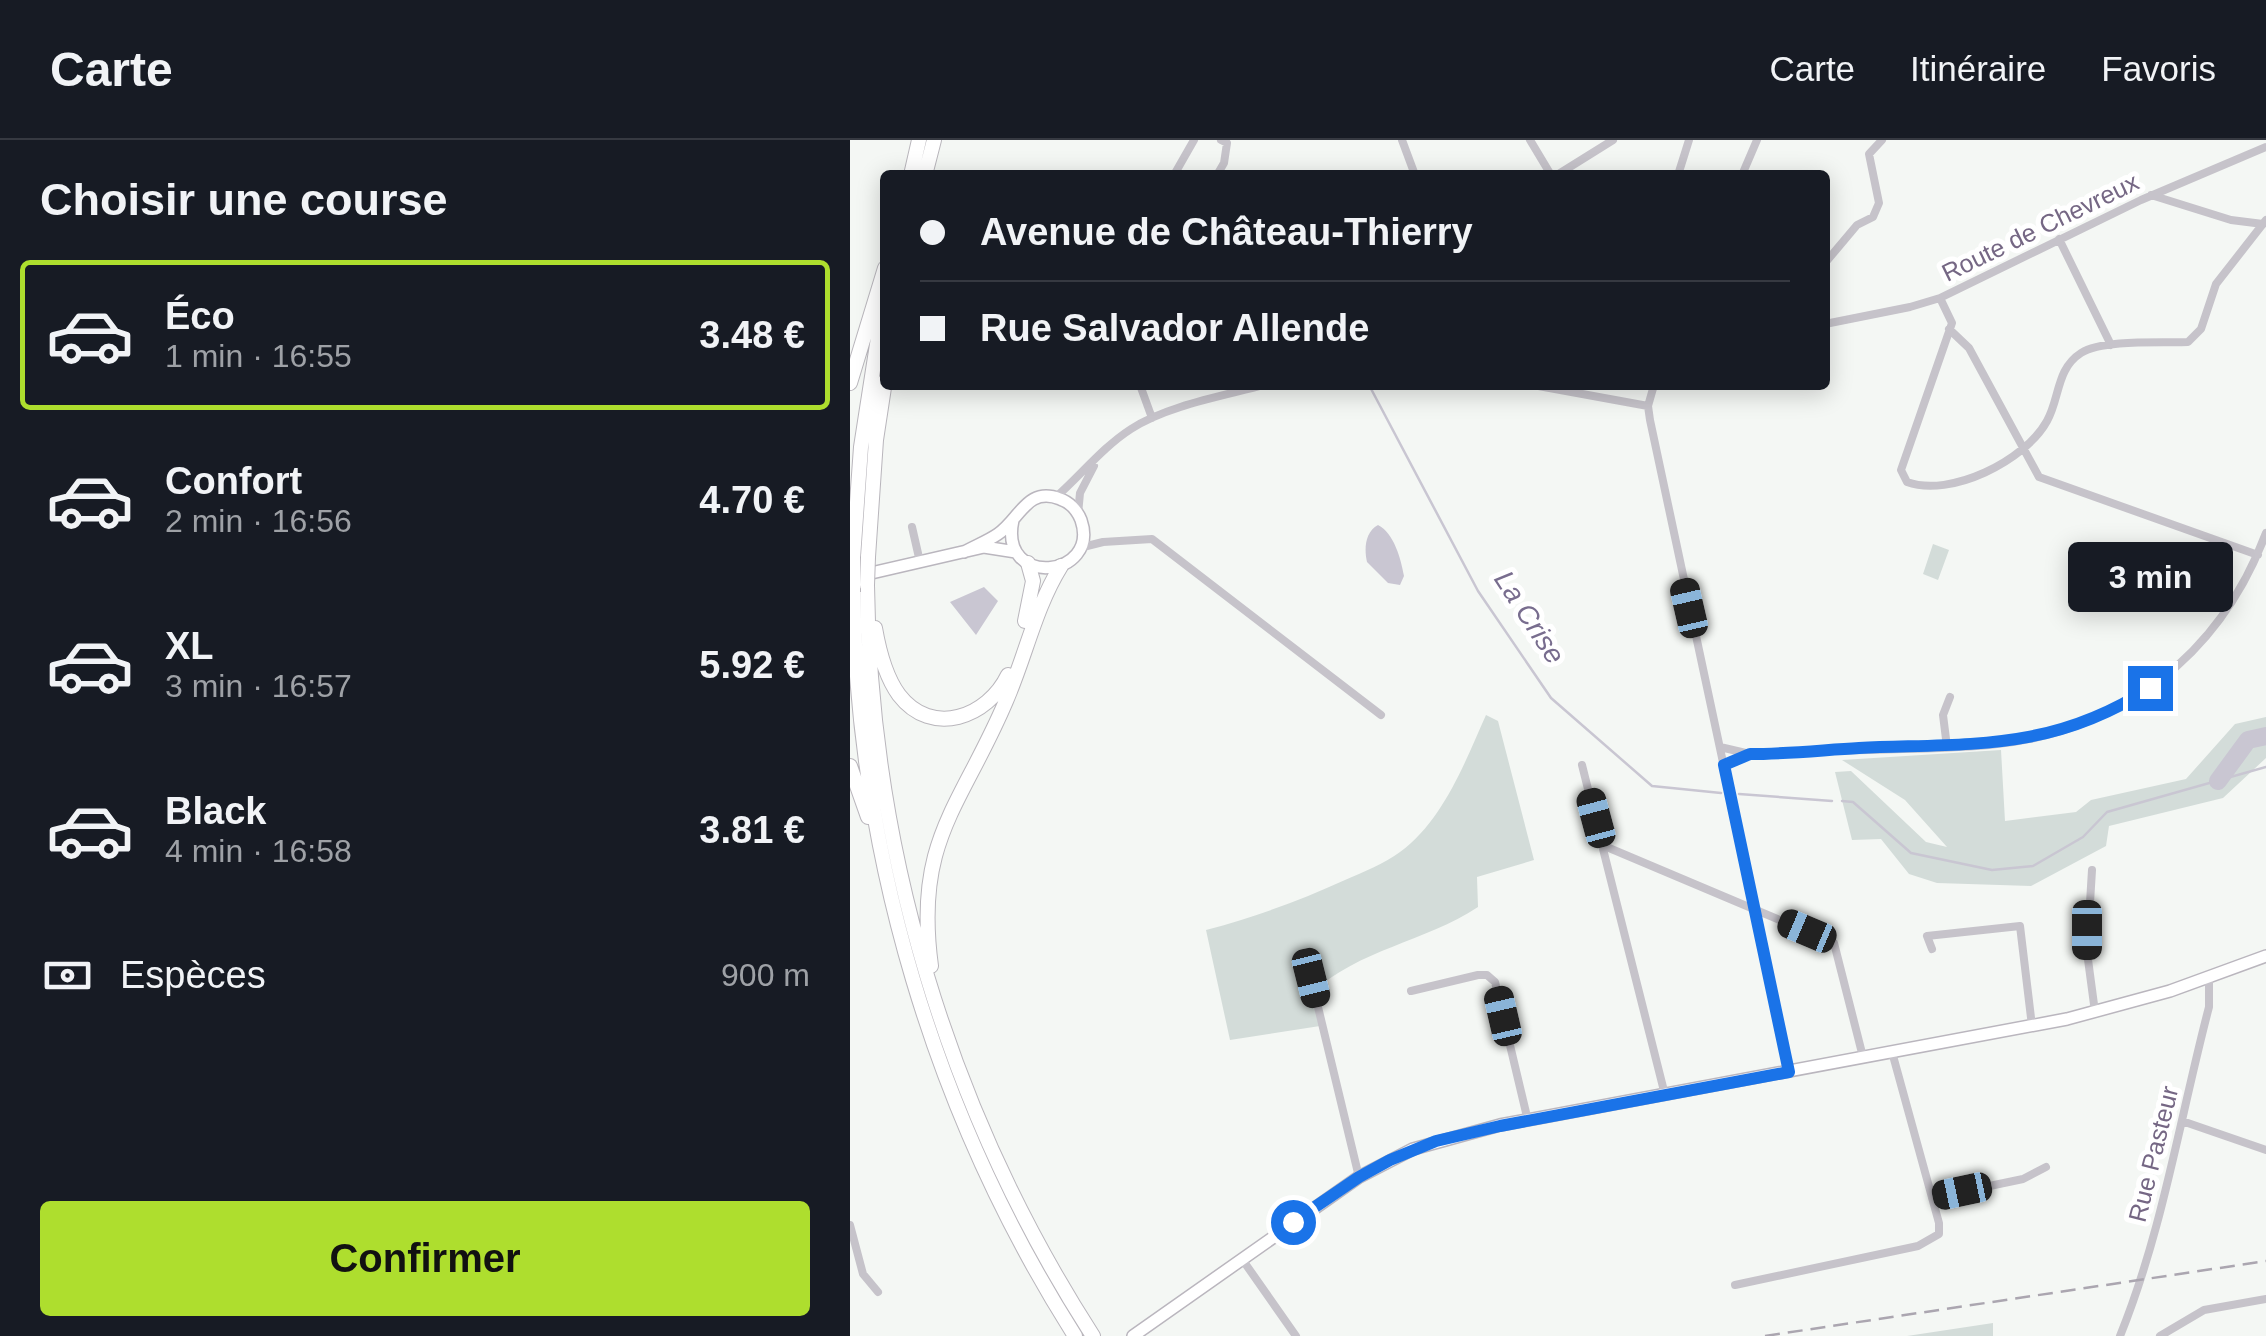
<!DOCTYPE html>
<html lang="fr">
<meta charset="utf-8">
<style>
:root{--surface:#171b24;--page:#242831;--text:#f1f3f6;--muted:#9ea1a6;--line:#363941;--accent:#aede2e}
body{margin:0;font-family:Helvetica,sans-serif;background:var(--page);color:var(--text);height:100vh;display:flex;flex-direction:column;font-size:38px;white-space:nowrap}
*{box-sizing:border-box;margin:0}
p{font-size:32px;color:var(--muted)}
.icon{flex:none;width:55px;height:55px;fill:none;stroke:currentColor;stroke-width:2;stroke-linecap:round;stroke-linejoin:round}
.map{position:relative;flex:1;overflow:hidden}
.side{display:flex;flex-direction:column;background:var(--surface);width:850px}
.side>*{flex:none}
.guide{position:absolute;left:30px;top:30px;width:950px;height:220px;border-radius:10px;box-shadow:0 5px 25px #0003;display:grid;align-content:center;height:220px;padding:0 40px;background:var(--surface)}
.end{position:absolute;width:45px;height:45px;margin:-22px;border:12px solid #1a73e8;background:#fff;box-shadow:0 0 0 5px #fff}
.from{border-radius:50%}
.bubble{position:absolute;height:70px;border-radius:10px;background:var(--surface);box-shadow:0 5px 25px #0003;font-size:32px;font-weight:600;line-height:70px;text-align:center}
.car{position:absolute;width:30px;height:60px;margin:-30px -15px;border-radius:12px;box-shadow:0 0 8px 2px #0007;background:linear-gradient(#222 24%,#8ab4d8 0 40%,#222 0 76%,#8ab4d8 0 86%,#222 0)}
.guide b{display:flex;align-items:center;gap:35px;height:95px;font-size:38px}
.guide b+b{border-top:2px solid var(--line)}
.guide i{width:25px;height:25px;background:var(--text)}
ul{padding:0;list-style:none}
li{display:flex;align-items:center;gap:30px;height:150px;margin:0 20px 15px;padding:0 20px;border:5px solid transparent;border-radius:10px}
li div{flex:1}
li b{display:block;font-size:38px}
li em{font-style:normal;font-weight:600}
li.selected{border-color:var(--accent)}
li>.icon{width:90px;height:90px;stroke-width:1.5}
h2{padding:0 40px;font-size:45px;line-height:120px}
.pay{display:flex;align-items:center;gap:25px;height:110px;padding:0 40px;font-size:38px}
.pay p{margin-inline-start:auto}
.button{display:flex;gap:20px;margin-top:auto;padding:20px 40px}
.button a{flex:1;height:115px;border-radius:10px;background:var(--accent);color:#111;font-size:40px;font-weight:600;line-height:115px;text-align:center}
header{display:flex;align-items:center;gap:60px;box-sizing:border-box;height:140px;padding:0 50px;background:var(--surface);border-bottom:2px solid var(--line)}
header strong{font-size:48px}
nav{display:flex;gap:55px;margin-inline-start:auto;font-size:35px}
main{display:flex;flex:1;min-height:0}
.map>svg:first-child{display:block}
</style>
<header>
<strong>Carte</strong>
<nav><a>Carte</a><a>Itinéraire</a><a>Favoris</a></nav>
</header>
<main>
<section class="side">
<h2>Choisir une course</h2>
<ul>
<li class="selected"><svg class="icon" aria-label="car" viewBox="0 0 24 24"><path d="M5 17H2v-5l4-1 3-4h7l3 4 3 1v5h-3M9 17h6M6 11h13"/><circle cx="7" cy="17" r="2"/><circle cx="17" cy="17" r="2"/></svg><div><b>Éco</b><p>1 min · 16:55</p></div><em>3.48 €</em></li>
<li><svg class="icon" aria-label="car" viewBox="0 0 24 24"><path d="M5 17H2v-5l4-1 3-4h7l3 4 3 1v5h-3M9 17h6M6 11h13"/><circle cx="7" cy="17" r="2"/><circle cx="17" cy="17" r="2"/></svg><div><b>Confort</b><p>2 min · 16:56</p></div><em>4.70 €</em></li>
<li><svg class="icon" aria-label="car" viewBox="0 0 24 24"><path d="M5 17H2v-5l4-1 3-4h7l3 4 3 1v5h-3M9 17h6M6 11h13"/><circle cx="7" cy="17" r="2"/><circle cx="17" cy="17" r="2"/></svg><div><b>XL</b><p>3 min · 16:57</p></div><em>5.92 €</em></li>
<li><svg class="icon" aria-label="car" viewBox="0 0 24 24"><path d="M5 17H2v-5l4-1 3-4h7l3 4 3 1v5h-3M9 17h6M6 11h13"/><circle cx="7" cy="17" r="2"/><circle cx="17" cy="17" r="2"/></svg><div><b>Black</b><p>4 min · 16:58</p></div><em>3.81 €</em></li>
</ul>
<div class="pay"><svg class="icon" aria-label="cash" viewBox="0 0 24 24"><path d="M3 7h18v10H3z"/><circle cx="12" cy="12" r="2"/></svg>Espèces<p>900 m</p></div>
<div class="button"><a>Confirmer</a></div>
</section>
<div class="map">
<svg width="1416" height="1196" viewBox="0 0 1416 1196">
<rect width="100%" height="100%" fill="#f4f7f4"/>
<path fill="#d3dcd9" d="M1083,404L1099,410L1088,440L1073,434Z
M636,575L648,581L684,720L627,737L628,767C575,802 509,809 462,853L470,886L380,900L356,790C405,777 449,761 495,740C513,732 534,724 550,712C593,681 615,622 636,575Z
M1416,577V618L1373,658L1259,686L1256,706L1181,746L1087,743L1059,734L1031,699L1002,700L985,632L1001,631L1076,702L1097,707L1055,660L992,620L1151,610L1155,681L1226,672L1241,660L1336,639L1385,584Z
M1143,1183V1196H1057Z"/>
<path fill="#c9c6d2" d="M528,385C544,393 551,419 554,436L550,445L538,443L517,422C514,409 515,392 528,385Z
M134,447L148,461L126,495L100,462Z"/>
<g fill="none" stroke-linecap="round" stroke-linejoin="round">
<path stroke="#c9c6d2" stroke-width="2.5" d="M519,245L628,451L701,558L802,646L871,653
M889,654L982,661
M992,661L1003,662L1061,713L1142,730L1183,726L1233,697L1257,672L1416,627"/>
<path stroke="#c9c6d2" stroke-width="18" d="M1368,641L1398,600L1416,596"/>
<defs>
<path id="primary" d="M114,412C125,406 138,401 148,394C170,379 177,346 210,359C219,362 227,370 231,380C251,438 148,449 163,380
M0,438L134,407L166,412
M283,1196L509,1037L563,1009L650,985L1217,879L1320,851L1416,816"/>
<path id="highway" d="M61,35L69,0
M75,35L84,0
M0,243L35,128
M18,417L26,300L35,241
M3,418L11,307L35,153
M17,445C20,710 99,973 243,1196
M3,452C8,715 84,974 225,1196
M175,481L183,441L178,423
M25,488C29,511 35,536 49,555C82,598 138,577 158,535
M0,626L18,677
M81,826C64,700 111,667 156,561C176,515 185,468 211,426"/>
</defs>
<use href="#primary" stroke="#bab6be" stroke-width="14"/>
<use href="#highway" stroke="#b9b6bc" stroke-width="16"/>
<path stroke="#c6c3ca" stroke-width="8" d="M552,0L565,35
M680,0L701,35
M324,35L344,0
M367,35L374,23L377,3L371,0
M707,35L763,0
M828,35L839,0
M892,35L907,0
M1301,55L1381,80L1413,84
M1209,99L1261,205
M975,123L1007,85L1023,77L1029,63L1019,14L1032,0
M1090,158L1102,183L1051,330L1057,342C1100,358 1175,321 1197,281C1210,258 1206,229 1231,213C1253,199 1311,203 1338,202L1351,189L1366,144L1416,80
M975,184L1060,167L1090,158L1291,60L1416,7
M1099,189L1119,208L1189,337L1408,415
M290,245L302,278
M683,245L798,266
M804,245L798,266L800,280L939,932
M206,357C231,335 253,307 281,289C316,266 373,256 414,245
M228,374L230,353L244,326
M62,387L70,422
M229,408L253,402L302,399L531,575
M870,607L900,614H932C1001,608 1071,611 1139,605C1270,593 1370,516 1416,393
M1097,607L1093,575L1100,557
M732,625L752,705
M874,625L900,614
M1242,730L1237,812L1245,872
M1082,809L1077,796L1170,786L1182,886
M461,838L509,1037
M561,851L628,835H637L645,842L678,981
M815,955L752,705L984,803L1013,917
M1332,981L1416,1010
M1082,1058L1173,1039L1196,1027
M0,1085L13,1134L28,1152
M392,1119L446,1196
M885,1145L1068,1106L1089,1094V1083L1042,912
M1270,1196C1313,1090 1330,977 1359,867V838
M1310,1196L1354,1170L1416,1159"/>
<use href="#primary" stroke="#fff" stroke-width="11"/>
<use href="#highway" stroke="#fff" stroke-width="14"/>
<path stroke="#aba6b0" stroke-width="2.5" stroke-dasharray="15 8" stroke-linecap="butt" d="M915,1196L1416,1121"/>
<defs>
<path id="highway-bridge" d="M17,445L18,417
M3,452V418"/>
</defs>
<use href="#highway-bridge" stroke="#b9b6bc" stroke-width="16" stroke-linecap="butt"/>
<use href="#highway-bridge" stroke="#fff" stroke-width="14"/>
</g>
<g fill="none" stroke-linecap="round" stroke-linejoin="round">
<path stroke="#1a73e8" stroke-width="12" d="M443,1082L509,1037L540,1020L586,1001L650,986L939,932L874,625L900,614C937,614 973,610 1009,608C1119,603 1201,612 1300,548"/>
</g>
<g text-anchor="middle" stroke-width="10" stroke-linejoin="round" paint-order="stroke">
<g font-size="25" fill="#756784" stroke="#fff">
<text transform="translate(1190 87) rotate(-26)" y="9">Route de Chevreux</text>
<text transform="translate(1303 1014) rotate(-76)" y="9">Rue Pasteur</text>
</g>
<g font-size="28" font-style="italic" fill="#786d8e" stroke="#fff">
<text transform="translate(680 477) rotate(57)" y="10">La Crise</text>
</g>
</g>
</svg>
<i class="end from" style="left:443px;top:1082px"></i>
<i class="end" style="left:1300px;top:548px"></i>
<div class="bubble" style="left:1218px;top:402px;width:165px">3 min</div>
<i class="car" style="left:839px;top:468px;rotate:347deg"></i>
<i class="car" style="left:746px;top:678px;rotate:345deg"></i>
<i class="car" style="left:1237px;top:790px;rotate:180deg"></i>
<i class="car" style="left:957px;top:791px;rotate:293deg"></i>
<i class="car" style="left:461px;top:838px;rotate:166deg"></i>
<i class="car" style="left:653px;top:876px;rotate:347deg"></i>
<i class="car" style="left:1112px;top:1051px;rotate:258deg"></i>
<div class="guide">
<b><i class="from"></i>Avenue de Château-Thierry</b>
<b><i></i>Rue Salvador Allende</b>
</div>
</div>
</main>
